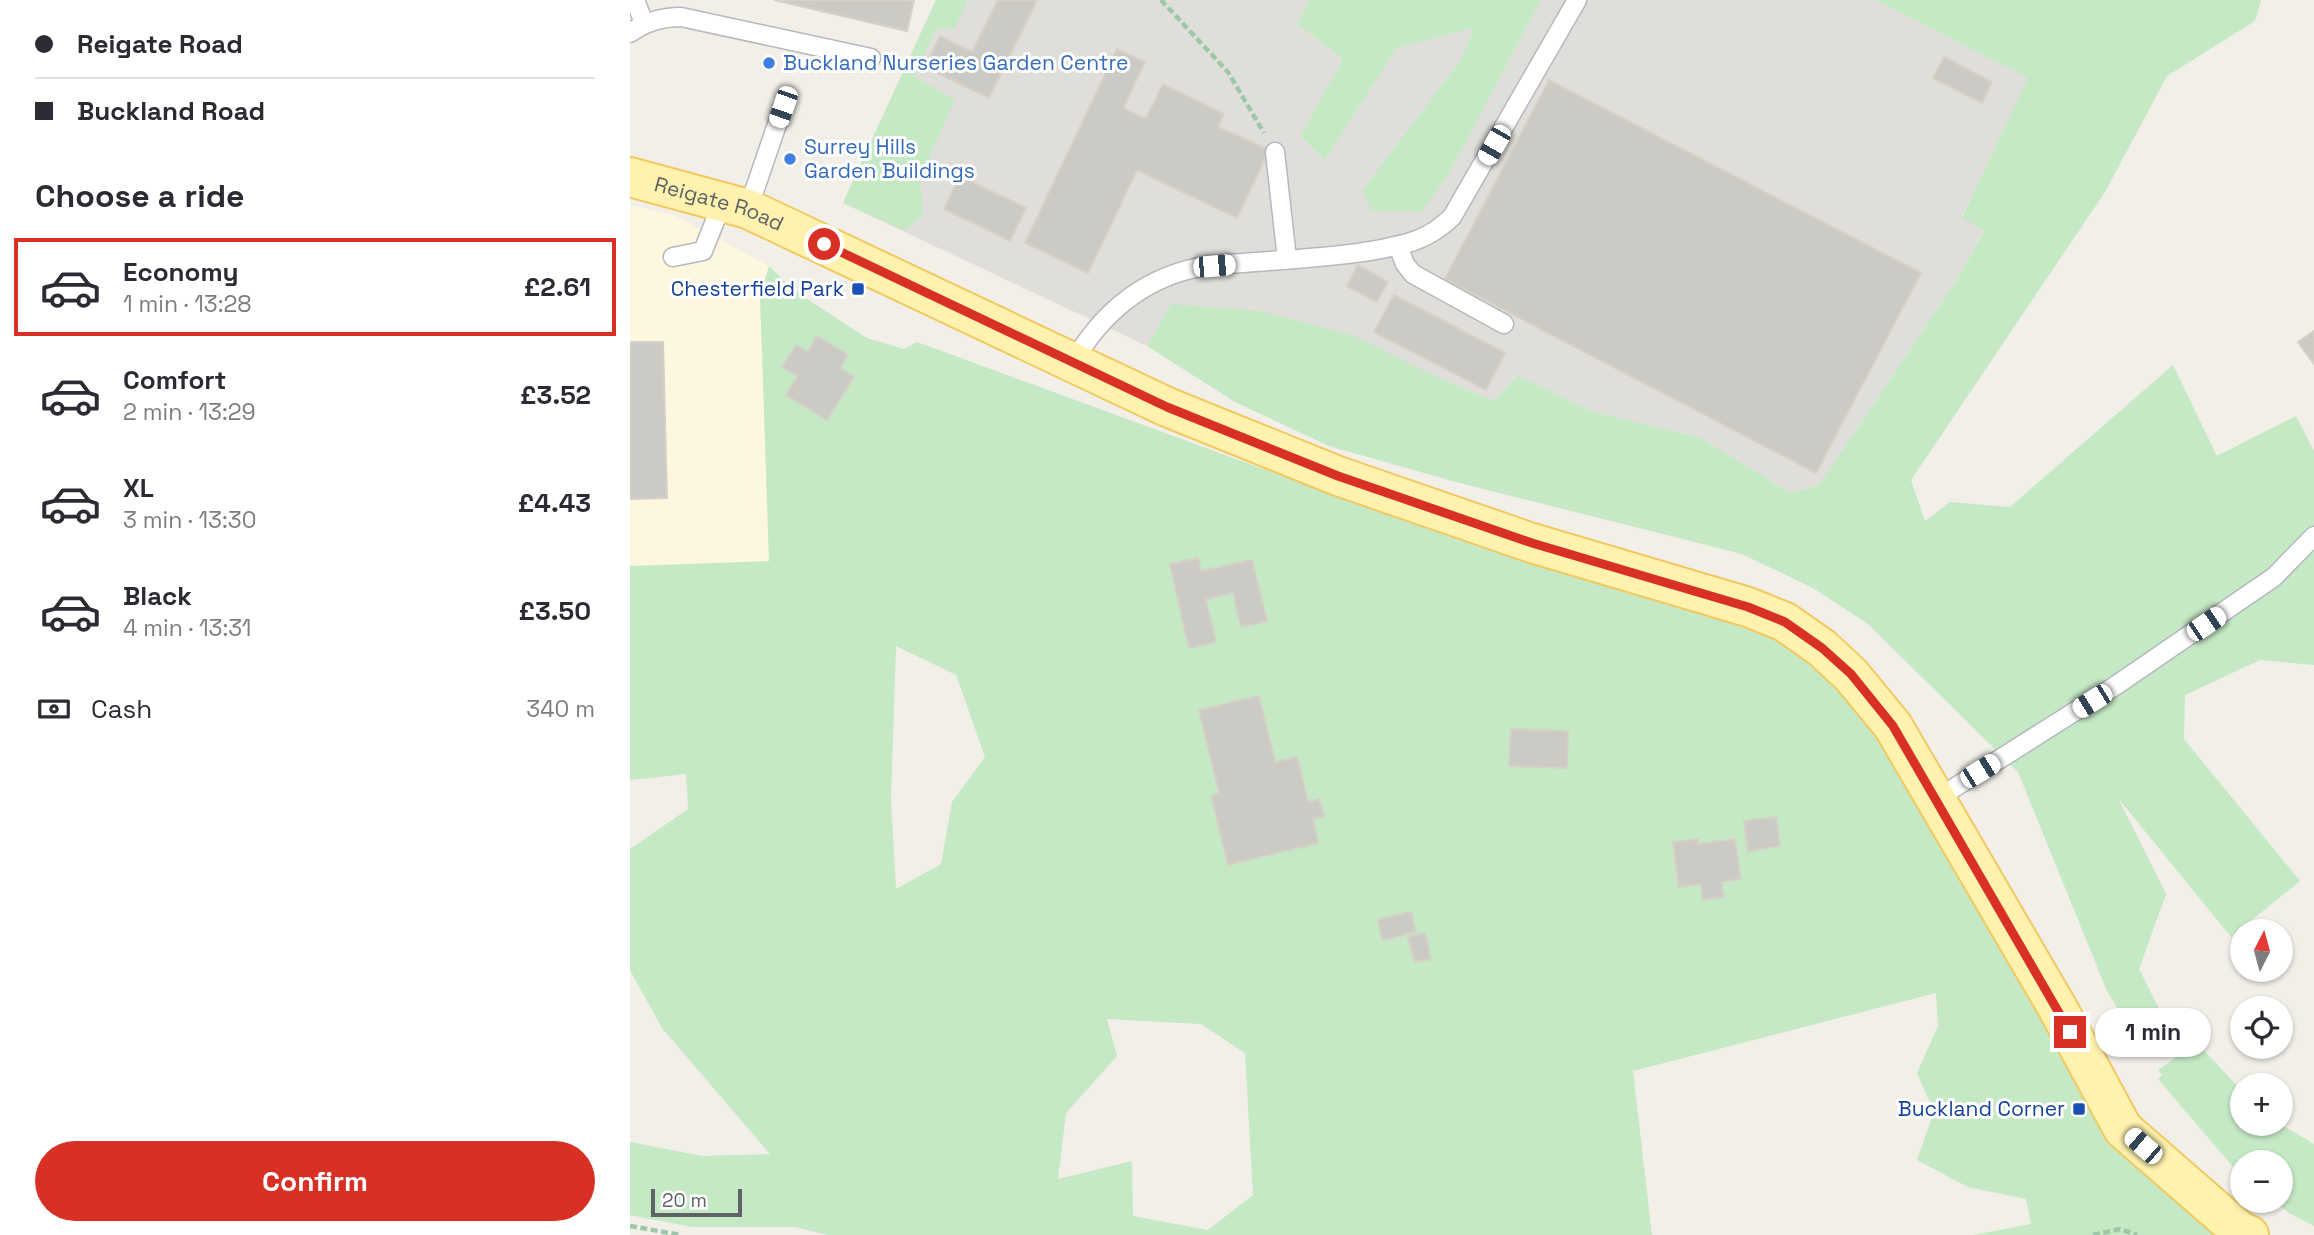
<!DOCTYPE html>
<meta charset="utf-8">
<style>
:root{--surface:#fff;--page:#f7f7f7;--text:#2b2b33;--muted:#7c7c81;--line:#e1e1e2;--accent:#d93025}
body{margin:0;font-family:"Space Grotesk",sans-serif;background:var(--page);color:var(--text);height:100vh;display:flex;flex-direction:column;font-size:26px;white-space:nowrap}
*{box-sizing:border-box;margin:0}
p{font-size:23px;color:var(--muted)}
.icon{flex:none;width:38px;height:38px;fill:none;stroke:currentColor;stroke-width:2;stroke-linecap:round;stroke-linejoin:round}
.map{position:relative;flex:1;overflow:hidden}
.panel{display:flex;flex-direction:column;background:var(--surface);width:630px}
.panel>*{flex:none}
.top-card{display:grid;align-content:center;height:154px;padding:0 35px;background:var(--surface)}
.needle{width:46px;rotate:6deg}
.fabs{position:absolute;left:1600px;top:919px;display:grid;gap:14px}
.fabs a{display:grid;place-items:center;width:63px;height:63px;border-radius:50%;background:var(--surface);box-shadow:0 2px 5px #0004;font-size:35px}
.scale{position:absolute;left:21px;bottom:18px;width:91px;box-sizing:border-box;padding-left:7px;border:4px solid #5f6368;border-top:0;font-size:19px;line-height:24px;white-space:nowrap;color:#5f6368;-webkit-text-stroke:5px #fff;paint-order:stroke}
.end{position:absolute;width:32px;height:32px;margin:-16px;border:9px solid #d93025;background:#fff;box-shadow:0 0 0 4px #fff}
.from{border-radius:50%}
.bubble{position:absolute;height:49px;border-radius:24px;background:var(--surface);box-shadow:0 2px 5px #0004;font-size:23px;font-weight:800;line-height:49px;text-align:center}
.car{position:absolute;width:21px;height:42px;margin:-21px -10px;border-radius:9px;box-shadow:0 0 5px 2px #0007;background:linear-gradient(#fff 24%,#345 0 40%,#fff 0 76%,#345 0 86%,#fff 0)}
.top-card b{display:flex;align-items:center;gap:24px;height:66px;font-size:26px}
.top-card b+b{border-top:2px solid var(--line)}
.top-card i{width:18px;height:18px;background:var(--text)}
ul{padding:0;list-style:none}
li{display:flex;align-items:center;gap:21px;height:98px;margin:0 14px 10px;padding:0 21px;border:4px solid transparent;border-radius:0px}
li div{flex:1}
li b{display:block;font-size:26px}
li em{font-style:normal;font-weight:800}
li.selected{border-color:var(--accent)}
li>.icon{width:63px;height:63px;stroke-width:1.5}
h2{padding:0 35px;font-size:32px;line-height:84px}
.pay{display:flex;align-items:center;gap:18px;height:77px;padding:0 35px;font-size:26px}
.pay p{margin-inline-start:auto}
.primary-button{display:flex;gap:14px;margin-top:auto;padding:14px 35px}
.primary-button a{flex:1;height:80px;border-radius:42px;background:var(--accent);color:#fff;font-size:28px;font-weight:800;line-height:80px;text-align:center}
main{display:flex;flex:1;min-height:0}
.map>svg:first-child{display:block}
</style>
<main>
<section class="panel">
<div class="top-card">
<b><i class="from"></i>Reigate Road</b>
<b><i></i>Buckland Road</b>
</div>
<h2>Choose a ride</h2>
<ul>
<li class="selected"><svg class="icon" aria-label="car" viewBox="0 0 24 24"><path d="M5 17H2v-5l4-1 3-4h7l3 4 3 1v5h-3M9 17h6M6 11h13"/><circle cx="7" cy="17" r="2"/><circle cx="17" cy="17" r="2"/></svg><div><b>Economy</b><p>1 min · 13:28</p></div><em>£2.61</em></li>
<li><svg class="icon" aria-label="car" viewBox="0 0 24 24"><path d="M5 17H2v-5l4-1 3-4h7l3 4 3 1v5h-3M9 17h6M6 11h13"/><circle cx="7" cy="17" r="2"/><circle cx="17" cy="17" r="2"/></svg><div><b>Comfort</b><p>2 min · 13:29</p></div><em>£3.52</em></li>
<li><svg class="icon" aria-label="car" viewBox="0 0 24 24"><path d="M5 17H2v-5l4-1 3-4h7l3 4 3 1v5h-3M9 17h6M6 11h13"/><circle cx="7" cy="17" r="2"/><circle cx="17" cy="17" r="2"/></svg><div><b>XL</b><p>3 min · 13:30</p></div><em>£4.43</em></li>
<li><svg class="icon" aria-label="car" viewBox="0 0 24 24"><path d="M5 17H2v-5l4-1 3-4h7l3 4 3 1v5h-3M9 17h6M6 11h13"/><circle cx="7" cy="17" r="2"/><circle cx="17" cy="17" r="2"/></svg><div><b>Black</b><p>4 min · 13:31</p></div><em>£3.50</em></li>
</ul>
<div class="pay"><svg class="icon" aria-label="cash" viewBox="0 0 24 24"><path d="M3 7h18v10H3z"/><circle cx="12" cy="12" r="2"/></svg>Cash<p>340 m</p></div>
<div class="primary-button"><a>Confirm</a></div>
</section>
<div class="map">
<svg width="1684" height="1235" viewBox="0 0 1684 1235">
<rect width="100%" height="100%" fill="#f1efe8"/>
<path fill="#fef7e0" d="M0,205L43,215L139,266L130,295L139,562L0,566Z"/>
<path fill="#e0deda" d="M306,0H679L667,24L713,59L670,136L695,160L767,48L844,28L830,61L732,190L819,174L911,0H1245L1399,78L1332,216L1354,230L1328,278L1189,485L1161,493L1069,437L963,412L888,375L863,401L794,371L541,304L517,346L213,203Z"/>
<path fill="#c5e8c5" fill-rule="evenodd" d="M306,0H334L337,3L324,29H306L285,77L325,100L290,179L293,217L274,230L213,203Z
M679,0H911L819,174L791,212L742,211L732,190L830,61L844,28L767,48L695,160L670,136L713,59L667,24Z
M1245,0H1631L1625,21L1537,76L1475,192L1281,480L1295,521L1320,502L1380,507L1543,365L1587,456L1666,416L1684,451V665L1630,660L1555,695L1554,739L1670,881L1601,937L1488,798L1536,894L1509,969L1538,1027L1513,1049L1477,991L1388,772L1238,624L1183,588L1112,554L822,481L699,446L605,402L517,346L541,304L631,311L725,336L794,371L863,401L888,375L963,412L1069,437L1161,493L1189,485L1328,278L1354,231L1332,217L1398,78Z
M139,266L165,291L237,338L274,349L287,342L720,501L904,563L1083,615L1153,642L1222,691L1331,884L1598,1235H1343L1401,1224L1396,1199L1338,1187L1287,1160L1304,1112L1287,1073L1308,1026L1306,993L1003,1071L1022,1235H198L165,1227H62L0,1215V1142L72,1156L140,1154L32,1028L0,970V849L58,809L56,774L0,780V566L139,561L130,295ZM266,646L326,675L355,757L322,802L311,864L266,889L261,799ZM477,1019L571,1024L615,1053L623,1195L578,1230L503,1216L502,1161L428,1179L436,1113L487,1056Z
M1567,1043L1612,1091V1124H1650L1684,1144V1226L1659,1213L1644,1201L1650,1200V1162H1612V1174L1603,1167L1528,1079L1532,1075L1528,1070Z"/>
<path fill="#cccac5" stroke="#d6d1c6" stroke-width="2" d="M144,0H284L277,31Z
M368,0H407L359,98L295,67L310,36L342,52Z
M487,49L515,62L493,108L516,119L533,84L594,114L588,127L639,150L607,218L507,170L458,273L395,243Z
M1314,57L1362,82L1352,103L1303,78Z
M919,80L1291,273L1186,473L815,279Z
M330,176L396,208L380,241L314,209Z
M728,265L758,282L747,302L717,286Z
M764,295L875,353L856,390L744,332Z
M1684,331V364L1668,342Z
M187,336L218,355L210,368L224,377L197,420L156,395L168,376L152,367L166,345L178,352Z
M0,342H33L37,498L0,499Z
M568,558L571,571L622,560L637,621L611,627L603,593L576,599L586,642L559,648L540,564Z
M629,696L645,762L667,757L678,802L689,799L694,816L683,819L688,843L598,865L581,796L589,793L569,710Z
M881,729L938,731L937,768L879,766Z
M1146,817L1150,846L1118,851L1114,821Z
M1068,839V844L1105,839L1111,879L1091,882L1094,897L1073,900L1071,884L1049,887L1043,842Z
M781,912L786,932L752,940L748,919Z
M795,933L801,959L785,962L778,937Z"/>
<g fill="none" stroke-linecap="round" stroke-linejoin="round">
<defs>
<path id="lane" d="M5,0L14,23
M0,33C15,22 32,17 51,17L241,58
M645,152L657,259
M118,209L153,107
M768,246L775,264L783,274L874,324
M43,257L73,251L93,201
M443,363C470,315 511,280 565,268C581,264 598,264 613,263C657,259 702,258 746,250C778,244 798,240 822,217L947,0
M1305,800L1485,686L1644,577L1684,536"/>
<g id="primary">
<path id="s1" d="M0,177L118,209L537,407L708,476L902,543L1118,607L1155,622L1192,648L1221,675L1263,726L1427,1007L1493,1129L1610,1231L1619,1235"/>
</g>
</defs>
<use href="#lane" stroke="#b5b8bc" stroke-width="21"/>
<use href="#primary" stroke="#f2c960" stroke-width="42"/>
<path stroke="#9cc7a9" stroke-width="4.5" stroke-dasharray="7 3.5" stroke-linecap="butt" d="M531,0L598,72L634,133
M0,1226L51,1235
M1463,1235L1490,1229L1507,1235"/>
<use href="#lane" stroke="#fff" stroke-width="18"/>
<use href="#primary" stroke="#fff2af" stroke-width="38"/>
</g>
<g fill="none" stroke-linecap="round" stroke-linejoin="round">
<path stroke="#d93025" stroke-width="9" d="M194,244L537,407L708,476L902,543L1118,607L1155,622L1192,648L1221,674L1263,726L1440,1032"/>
</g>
<g fill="#3f7fe0" stroke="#fff" stroke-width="2.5">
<circle cx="139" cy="63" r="7"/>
<circle cx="160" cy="159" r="7"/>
</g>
<g fill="#1a4fb4" stroke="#fff" stroke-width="2.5">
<rect x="221" y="282" width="14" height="14" rx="3.5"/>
<rect x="1442" y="1102" width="14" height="14" rx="3.5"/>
</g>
<g text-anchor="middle" stroke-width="6" stroke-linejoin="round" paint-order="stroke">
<g font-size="21" fill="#366cbe" stroke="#fff" text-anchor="start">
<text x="153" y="70">Buckland Nurseries Garden Centre</text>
<text x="174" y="154">Surrey Hills<tspan x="174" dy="24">Garden Buildings</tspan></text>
</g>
<g font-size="21" fill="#5f6368" stroke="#fff">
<text dy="7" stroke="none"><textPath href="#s1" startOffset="93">Reigate Road</textPath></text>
</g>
<g font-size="21" fill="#164399" stroke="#fff" text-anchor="end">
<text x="214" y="296">Chesterfield Park</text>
<text x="1435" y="1116">Buckland Corner</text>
</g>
</g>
</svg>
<div class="fabs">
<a><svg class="needle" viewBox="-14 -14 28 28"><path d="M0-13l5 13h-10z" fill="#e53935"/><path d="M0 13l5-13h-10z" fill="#7c7c81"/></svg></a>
<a><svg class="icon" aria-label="locate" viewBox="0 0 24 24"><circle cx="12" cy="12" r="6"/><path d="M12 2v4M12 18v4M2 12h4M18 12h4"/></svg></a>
<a>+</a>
<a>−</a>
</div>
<div class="scale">20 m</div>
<i class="end from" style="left:194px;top:244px"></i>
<i class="end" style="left:1440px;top:1032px"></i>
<div class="bubble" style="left:1465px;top:1008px;width:116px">1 min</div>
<i class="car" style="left:153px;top:107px;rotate:199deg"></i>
<i class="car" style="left:864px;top:145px;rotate:210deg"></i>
<i class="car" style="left:584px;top:266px;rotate:85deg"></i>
<i class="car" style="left:1576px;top:624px;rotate:56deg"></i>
<i class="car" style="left:1462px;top:701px;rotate:238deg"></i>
<i class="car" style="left:1350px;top:771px;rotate:58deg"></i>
<i class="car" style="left:1513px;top:1146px;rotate:311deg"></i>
</div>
</main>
